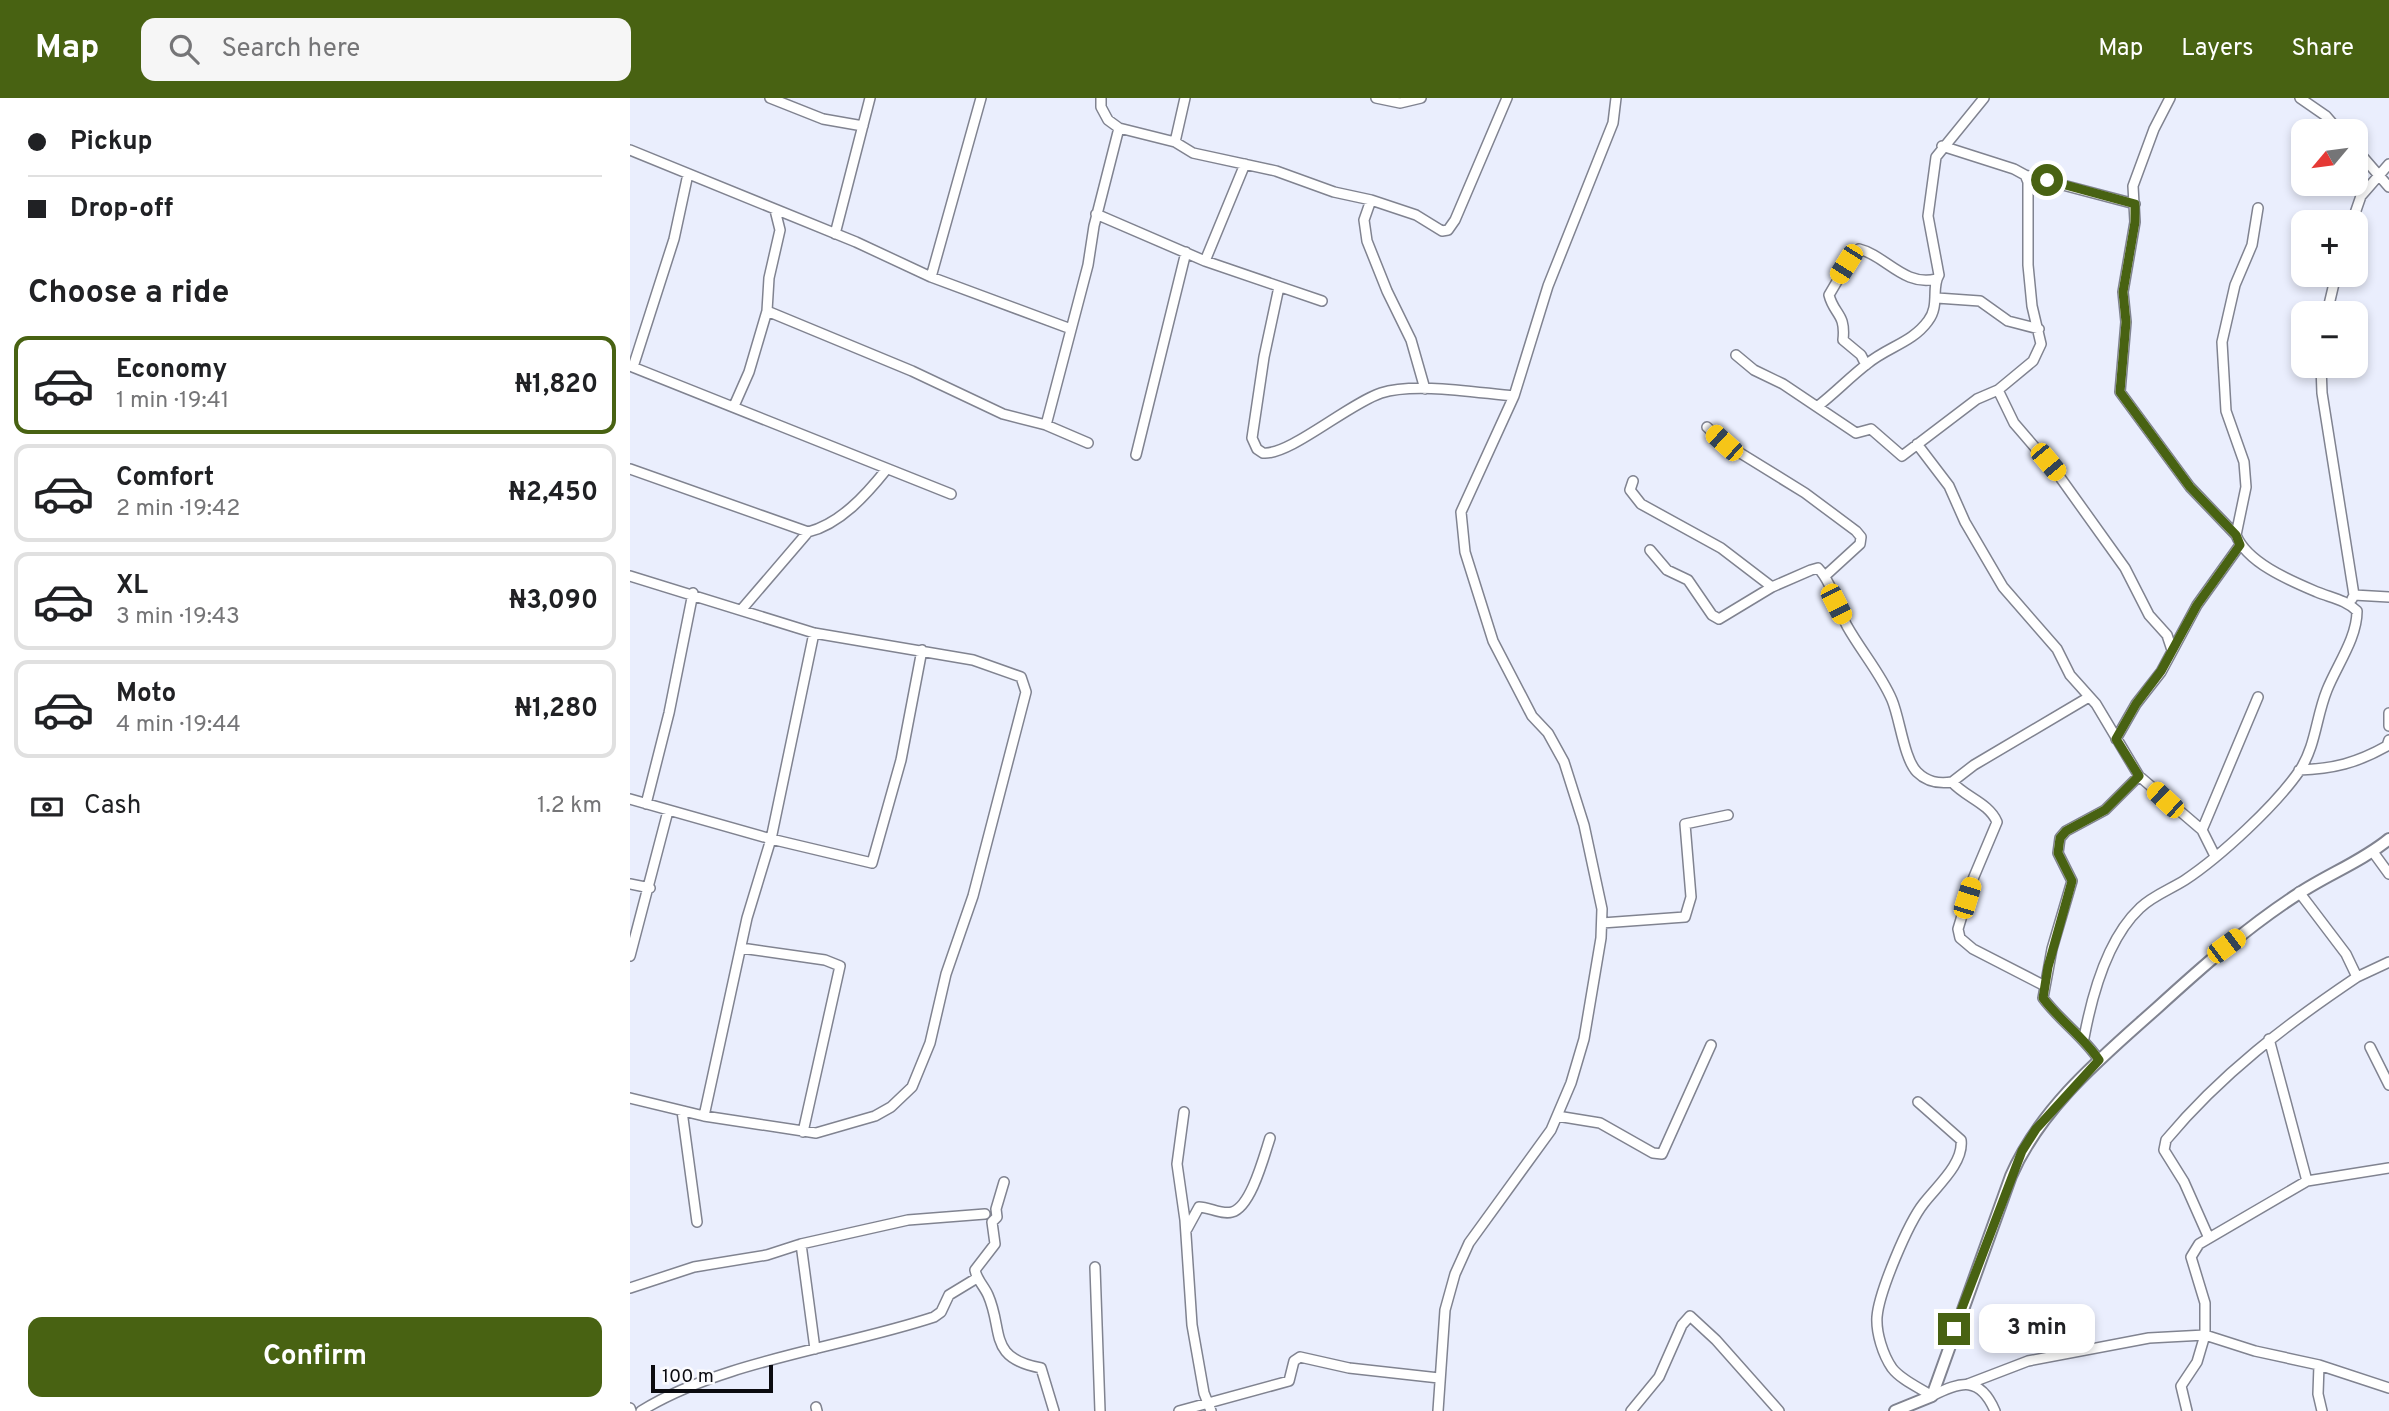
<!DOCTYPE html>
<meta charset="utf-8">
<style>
:root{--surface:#fff;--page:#f6f6f6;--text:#202124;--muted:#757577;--line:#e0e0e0;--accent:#486212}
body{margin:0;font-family:Overpass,sans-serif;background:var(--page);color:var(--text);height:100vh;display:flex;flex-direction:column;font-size:26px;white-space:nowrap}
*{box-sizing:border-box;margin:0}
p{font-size:23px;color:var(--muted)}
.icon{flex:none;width:38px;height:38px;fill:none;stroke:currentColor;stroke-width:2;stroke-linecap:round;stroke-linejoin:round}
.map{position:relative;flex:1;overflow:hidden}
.panel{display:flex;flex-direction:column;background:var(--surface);width:630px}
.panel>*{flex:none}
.hud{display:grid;align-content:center;height:154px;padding:0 28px;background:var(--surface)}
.needle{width:46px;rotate:241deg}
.buttons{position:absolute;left:1661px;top:21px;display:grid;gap:14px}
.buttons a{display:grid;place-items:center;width:77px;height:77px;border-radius:14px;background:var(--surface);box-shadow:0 4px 10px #0003;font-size:35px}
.scale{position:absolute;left:21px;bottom:18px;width:122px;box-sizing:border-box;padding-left:7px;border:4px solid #0b0b10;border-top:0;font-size:19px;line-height:24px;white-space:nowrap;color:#0b0b10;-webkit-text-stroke:5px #fbfbfe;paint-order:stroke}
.end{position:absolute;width:32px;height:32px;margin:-16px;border:9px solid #486212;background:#fff;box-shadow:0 0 0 4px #fff}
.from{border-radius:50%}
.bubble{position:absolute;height:49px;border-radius:14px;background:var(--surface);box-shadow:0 4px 10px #0003;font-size:23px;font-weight:700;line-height:49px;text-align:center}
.car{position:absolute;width:21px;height:42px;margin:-21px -10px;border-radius:9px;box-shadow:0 0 5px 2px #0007;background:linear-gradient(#f5c518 24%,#345 0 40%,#f5c518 0 76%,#345 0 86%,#f5c518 0)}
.hud b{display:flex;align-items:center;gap:24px;height:66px;font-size:26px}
.hud b+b{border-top:2px solid var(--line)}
.hud i{width:18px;height:18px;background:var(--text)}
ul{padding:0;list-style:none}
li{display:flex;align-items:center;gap:21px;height:98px;margin:0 14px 10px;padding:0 14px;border:4px solid var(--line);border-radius:14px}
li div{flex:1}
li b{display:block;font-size:26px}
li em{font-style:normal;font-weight:700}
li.selected{border-color:var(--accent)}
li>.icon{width:63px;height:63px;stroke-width:1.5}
h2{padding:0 28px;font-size:32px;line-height:84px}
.pay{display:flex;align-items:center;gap:18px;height:77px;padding:0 28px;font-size:26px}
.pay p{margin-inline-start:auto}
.button{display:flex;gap:14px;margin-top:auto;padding:14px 28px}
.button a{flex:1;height:80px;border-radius:14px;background:var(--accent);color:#fff;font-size:28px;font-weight:700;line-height:80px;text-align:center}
header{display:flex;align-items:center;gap:42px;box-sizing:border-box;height:98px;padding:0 35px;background:var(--accent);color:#fff}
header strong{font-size:33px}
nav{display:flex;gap:38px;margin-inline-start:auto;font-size:24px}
.search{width:490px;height:63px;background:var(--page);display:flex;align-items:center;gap:18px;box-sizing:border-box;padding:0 24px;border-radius:14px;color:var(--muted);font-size:26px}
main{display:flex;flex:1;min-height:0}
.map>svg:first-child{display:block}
</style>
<header>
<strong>Map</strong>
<div class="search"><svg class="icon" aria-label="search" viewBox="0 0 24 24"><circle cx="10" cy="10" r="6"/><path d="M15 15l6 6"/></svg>Search here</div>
<nav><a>Map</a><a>Layers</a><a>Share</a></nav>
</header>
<main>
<section class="panel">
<div class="hud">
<b><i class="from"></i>Pickup</b>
<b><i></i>Drop-off</b>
</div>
<h2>Choose a ride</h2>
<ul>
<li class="selected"><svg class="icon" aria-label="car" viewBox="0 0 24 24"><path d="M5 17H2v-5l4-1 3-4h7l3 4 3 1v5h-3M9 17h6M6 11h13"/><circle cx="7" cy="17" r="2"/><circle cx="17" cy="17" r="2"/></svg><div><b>Economy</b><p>1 min · 19:41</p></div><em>₦1,820</em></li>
<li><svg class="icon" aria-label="car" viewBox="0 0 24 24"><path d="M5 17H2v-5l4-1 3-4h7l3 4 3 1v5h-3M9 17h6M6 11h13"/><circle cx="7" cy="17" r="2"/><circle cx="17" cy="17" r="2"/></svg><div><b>Comfort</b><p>2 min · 19:42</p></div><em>₦2,450</em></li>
<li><svg class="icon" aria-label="car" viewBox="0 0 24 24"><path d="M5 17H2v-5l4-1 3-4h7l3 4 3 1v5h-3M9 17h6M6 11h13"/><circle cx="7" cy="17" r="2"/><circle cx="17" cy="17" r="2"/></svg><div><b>XL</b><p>3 min · 19:43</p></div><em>₦3,090</em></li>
<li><svg class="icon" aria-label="car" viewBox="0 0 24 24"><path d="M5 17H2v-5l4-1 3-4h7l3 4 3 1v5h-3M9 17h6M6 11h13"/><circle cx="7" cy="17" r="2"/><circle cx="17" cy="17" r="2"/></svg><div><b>Moto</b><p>4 min · 19:44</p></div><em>₦1,280</em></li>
</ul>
<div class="pay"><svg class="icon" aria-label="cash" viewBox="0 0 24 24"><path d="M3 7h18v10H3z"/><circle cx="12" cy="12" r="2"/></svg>Cash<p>1.2 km</p></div>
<div class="button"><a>Confirm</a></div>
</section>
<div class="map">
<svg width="1759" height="1313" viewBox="0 0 1759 1313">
<rect width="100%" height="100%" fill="#eaeefd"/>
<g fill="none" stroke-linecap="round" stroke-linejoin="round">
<defs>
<path id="minor" d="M140,0L193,21L233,28
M471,0V9L478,22L489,30L545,44L563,55L646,73L704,94L741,102L786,117L812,133L818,132L825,122L877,0
M746,0L770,5L791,0
M1670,0L1696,18L1709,33
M545,44L555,0
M1312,48L1384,71L1395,77L1398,84V167L1402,208L1411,246L1403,263L1368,292
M1726,51L1759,89
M0,52L226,144L301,179L441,231
M1395,77L1505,106
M741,102L734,122L737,143L757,193L781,242L795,291
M466,116L575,163L692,203
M1722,124L1731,98L1759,66
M205,136L240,0
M575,163L615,66
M301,179L351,0
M649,189L634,259L622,340L627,351L633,355C659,358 718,306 751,295C785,284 848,295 884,298
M1307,200L1350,203L1378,223L1409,231
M137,213L282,273L373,316L416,327L458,345
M1697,215L1706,177
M1106,257L1124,272L1153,286L1226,335L1241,331L1272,358L1347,301L1368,292L1384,325L1427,375L1495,470L1519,517L1537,537L1542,552
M1236,267L1231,257L1213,242C1216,215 1204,217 1199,197L1223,156L1229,151C1255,157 1274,189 1306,181
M0,268L321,396
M1691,268L1692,295L1724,497
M3,269L44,141L58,76
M104,308L119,274L137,213L139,180L150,132L145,112
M1188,308C1205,295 1220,279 1237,266C1257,249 1282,245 1298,223C1310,208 1301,189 1309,177L1298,118L1306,59L1354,0
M416,327L458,167L464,128L489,30
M1077,329L1094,345L1175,395L1226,433L1231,439L1230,446L1195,478
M1287,346L1319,388L1335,424L1373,489L1427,551L1440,577L1466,606L1509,678L1572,732L1585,758
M506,357L556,154
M0,371L178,434
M1003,383L1000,392L1011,406L1091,450L1142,489
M1606,437L1616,389L1614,364L1596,313L1592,244L1605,187L1622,147L1628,110
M1020,452L1037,472L1058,482L1082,517L1089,521L1142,489L1181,472L1188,470C1202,485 1207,509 1217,528C1231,553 1251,576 1262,602C1270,621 1274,661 1287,674C1297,684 1308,686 1322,684C1335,699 1359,705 1367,724L1343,781L1328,831L1330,840L1343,851L1413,887
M0,478L184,535L343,562L391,579L396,594L343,798L316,876L300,945L282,989L261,1009L245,1018L186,1035L74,1018L0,1000
M1722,501L1724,497L1759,499
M112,511L178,434C210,426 236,397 256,372
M1759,615V628
M1486,641L1506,606L1531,574L1567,507L1610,447
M1669,672C1703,671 1727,665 1757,648L1759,642
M1322,684L1344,667L1459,599
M0,701L141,741L242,765L271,662L292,552
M16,706L39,615L63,495
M1572,732L1628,599
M1743,754L1759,776
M0,786L20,790
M972,825L1055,819L1061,799L1055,726L1098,717
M111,850L195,862L210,868L173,1034
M0,858L38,713
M1727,879L1759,864
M1454,940C1462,897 1477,841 1510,810C1522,798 1541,791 1555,782C1591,758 1646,707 1670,672C1686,647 1686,619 1697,592C1707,567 1727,540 1727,513C1716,502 1702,500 1687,494C1661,483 1617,465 1606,437L1560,389L1490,294L1496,224L1493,194L1505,124L1503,88L1524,31L1540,0
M1639,941L1677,1083
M1740,949L1759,987
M1469,962C1453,938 1430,923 1413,900L1422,851L1442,783L1428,755L1430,740L1436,733L1475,712L1509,678
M1288,1004L1331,1042C1334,1065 1307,1088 1294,1105C1278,1125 1249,1194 1247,1219C1246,1235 1253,1257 1262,1270C1271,1282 1290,1290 1302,1298C1331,1283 1350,1278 1365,1313
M52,1013L67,1124
M554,1014L547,1066L555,1122L562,1227L574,1295L581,1313
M74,1018L117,820L141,741L184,535
M927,1018L970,1025L1023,1055L1032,1056L1081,947
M374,1084L366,1111L367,1119L362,1124L365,1146L345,1172C347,1182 354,1188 358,1197C374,1233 357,1260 411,1270L424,1313
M557,1131L569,1109C579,1109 592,1117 602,1114C621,1109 634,1058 640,1040
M1578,1138L1554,1084L1534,1052L1536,1042C1591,976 1657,926 1727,879L1716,856L1669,794
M171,1146L185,1251
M465,1169L470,1313
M0,1190L64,1169L137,1157L171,1146L278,1122L355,1116
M1689,1267L1688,1296L1692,1313
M1338,1286L1398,1263L1519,1240L1575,1237L1625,1253L1689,1267L1759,1290
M186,1309L187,1313
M0,1310L1,1313
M11,1313C91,1263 214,1249 304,1219L311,1214L319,1197L347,1180
M549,1313L659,1283L664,1263L670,1259L719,1270L809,1280
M808,1313L815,1212L825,1176L839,1145L921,1032L941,985L954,941L971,840L972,811L954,727L934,664L918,635L902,618L863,543L835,454L831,414L884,298L918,188L983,25L986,0
M1001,1313L1029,1279L1052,1227L1060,1218L1086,1242L1149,1313
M1557,1313L1551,1288L1567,1264L1575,1237V1205L1561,1159L1569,1146L1677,1083L1759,1070"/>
<path id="tertiary" d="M1265,1313L1302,1298L1381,1078C1411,1009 1472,959 1527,910C1572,869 1617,829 1668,796C1698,776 1731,764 1759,741"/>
</defs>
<use href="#minor" stroke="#808390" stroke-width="12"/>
<use href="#tertiary" stroke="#808390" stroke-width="14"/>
<use href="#minor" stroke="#fff" stroke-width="9"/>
<use href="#tertiary" stroke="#fff" stroke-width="10"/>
</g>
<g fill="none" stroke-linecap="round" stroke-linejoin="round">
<path stroke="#486212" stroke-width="9" d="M1324,1231L1392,1053L1406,1031L1469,962C1453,938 1430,923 1413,900L1418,869L1442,783L1428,755L1430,740L1436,733L1475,712L1509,678L1486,641L1506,606L1531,573L1567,507L1610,447L1606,437L1560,389L1490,294L1496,224L1493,194L1505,124V106L1417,82"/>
</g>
</svg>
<div class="buttons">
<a><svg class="needle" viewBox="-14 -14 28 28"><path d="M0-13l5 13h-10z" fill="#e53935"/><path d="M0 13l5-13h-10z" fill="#757577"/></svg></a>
<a>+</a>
<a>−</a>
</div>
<div class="scale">100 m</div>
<i class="end from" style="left:1417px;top:82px"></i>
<i class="end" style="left:1324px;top:1231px"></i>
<div class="bubble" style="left:1349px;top:1206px;width:116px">3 min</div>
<i class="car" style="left:1216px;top:166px;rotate:212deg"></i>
<i class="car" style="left:1094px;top:345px;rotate:312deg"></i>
<i class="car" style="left:1418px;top:364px;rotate:140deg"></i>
<i class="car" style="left:1206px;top:506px;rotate:153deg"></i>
<i class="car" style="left:1535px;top:702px;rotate:313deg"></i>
<i class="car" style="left:1337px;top:800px;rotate:17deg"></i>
<i class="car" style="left:1596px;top:848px;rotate:53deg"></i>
</div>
</main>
